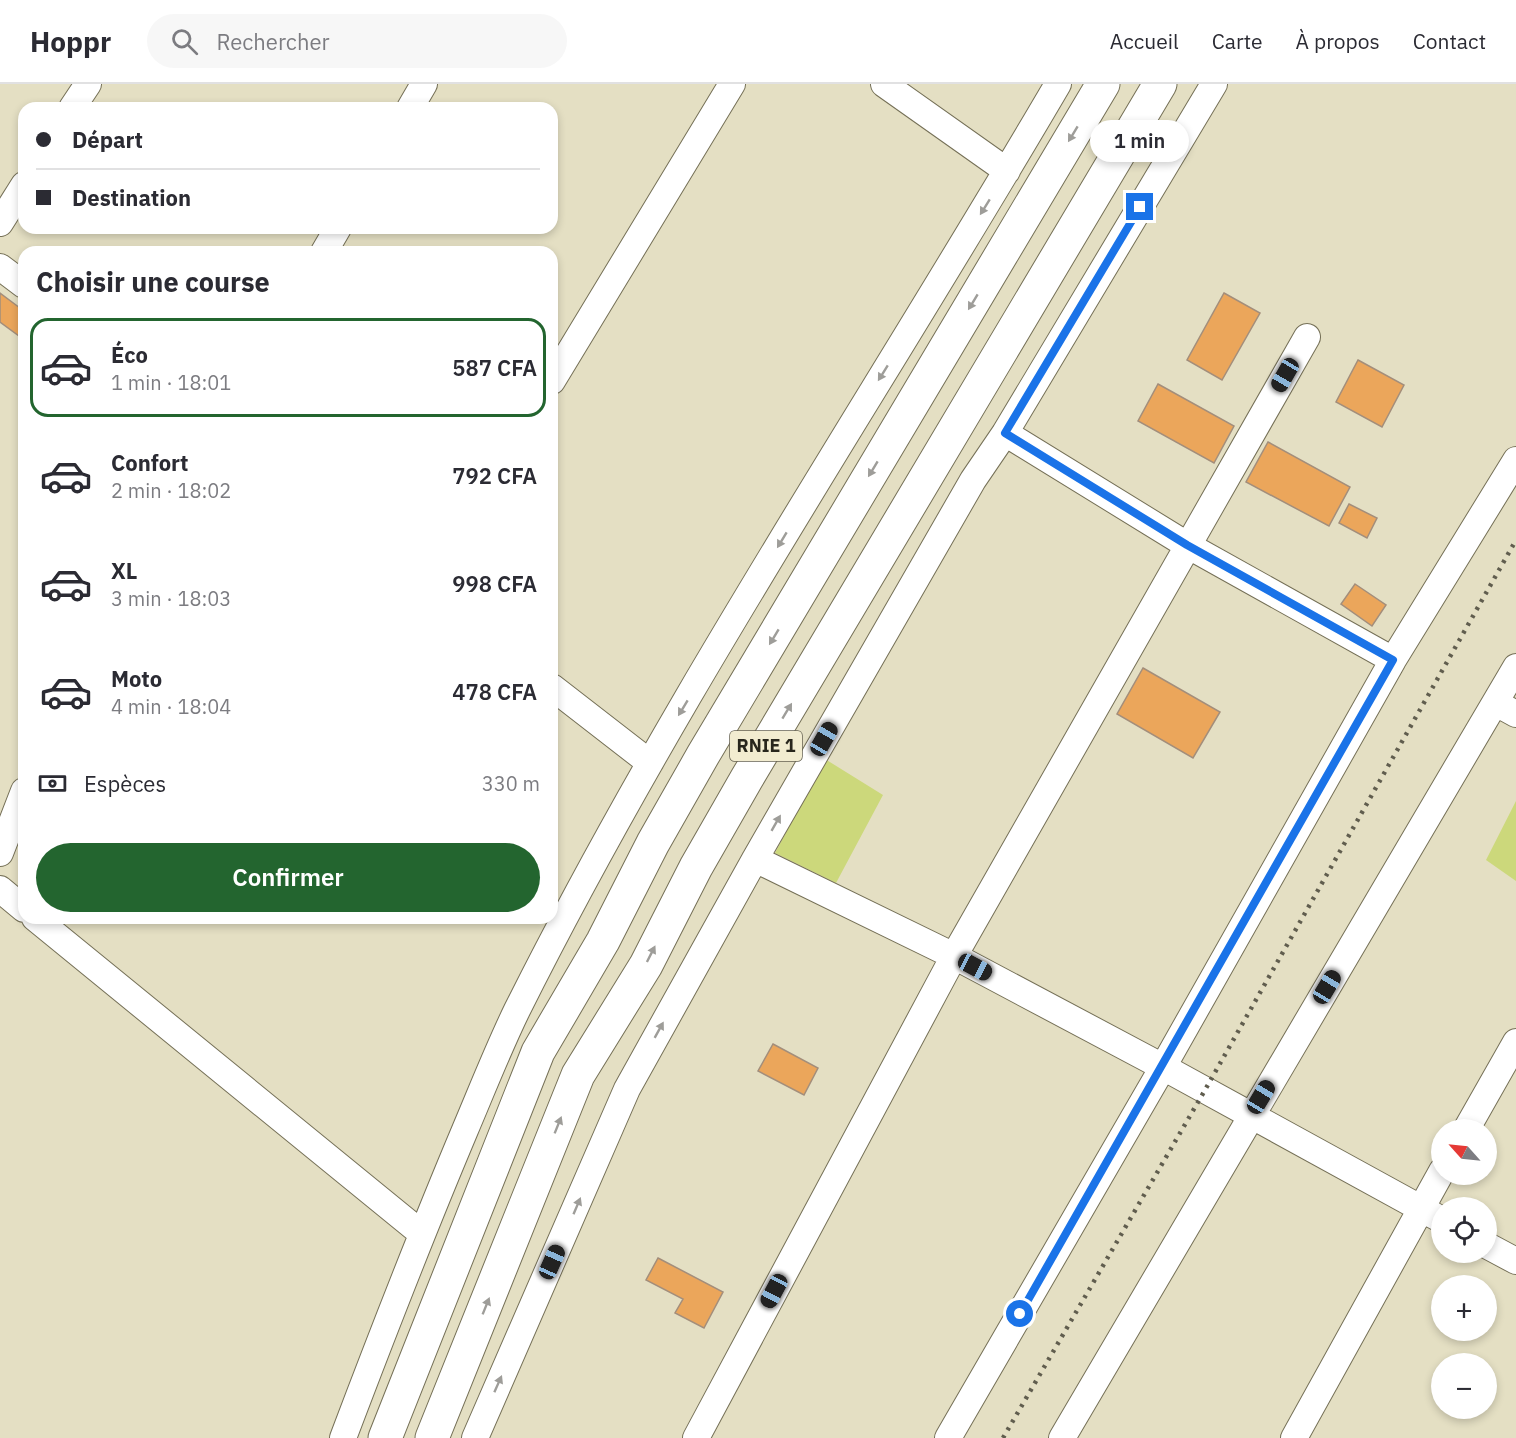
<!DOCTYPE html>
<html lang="fr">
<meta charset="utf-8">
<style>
:root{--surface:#fff;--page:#f7f7f7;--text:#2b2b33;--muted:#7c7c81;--line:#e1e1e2;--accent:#23652f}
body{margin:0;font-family:"IBM Plex Sans",sans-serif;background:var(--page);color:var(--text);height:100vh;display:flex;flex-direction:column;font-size:22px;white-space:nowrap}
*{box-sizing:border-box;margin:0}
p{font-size:20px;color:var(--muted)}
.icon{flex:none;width:33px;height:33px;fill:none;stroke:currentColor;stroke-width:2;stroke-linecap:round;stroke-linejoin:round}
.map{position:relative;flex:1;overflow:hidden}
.details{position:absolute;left:18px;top:162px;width:540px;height:678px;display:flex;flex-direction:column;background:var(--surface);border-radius:18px;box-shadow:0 3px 9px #0003}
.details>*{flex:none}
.hud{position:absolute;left:18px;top:18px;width:540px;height:132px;border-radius:18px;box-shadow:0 3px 9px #0003;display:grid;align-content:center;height:132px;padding:0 18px;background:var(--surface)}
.needle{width:39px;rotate:297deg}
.fabs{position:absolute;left:1431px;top:1035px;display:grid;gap:12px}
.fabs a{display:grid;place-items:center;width:66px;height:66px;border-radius:50%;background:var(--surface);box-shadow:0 3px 9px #0003;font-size:30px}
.end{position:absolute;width:27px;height:27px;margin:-14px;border:8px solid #1a73e8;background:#fff;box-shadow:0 0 0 3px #fff}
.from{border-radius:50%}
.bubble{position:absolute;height:42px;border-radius:21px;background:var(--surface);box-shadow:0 3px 9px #0003;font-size:20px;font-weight:600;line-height:42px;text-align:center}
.car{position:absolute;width:18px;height:36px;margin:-18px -9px;border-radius:8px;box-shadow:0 0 4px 2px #0007;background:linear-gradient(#222 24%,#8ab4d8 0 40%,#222 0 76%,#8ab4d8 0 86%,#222 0)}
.hud b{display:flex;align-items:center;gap:21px;height:57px;font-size:22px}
.hud b+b{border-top:2px solid var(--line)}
.hud i{width:15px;height:15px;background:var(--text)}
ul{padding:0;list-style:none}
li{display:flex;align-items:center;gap:18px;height:99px;margin:0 12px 9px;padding:0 6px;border:3px solid transparent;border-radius:18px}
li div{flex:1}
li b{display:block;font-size:22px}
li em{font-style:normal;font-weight:600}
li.current{border-color:var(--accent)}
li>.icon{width:54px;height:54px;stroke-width:1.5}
h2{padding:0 18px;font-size:27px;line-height:72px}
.pay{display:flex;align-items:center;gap:15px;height:66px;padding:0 18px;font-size:22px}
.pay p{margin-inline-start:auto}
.primary-button{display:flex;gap:12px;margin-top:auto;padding:12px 18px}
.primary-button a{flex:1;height:69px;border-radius:36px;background:var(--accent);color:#fff;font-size:24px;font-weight:600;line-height:69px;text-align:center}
header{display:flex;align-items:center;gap:36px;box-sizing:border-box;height:84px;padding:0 30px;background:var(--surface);border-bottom:2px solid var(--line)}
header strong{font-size:28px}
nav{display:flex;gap:33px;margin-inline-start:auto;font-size:21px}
.search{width:420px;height:54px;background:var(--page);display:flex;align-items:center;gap:15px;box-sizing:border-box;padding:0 21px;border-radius:33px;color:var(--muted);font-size:22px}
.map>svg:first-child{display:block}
</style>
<header>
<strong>Hoppr</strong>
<div class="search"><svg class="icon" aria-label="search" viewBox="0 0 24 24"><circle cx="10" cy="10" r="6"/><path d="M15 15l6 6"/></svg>Rechercher</div>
<nav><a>Accueil</a><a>Carte</a><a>À propos</a><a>Contact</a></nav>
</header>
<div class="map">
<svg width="1516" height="1354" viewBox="0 0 1516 1354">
<rect width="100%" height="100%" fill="#e4dfc3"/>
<path fill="#ccd87b" d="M825,675L883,711L836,799L775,769Z
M1516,717V797L1486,776Z"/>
<path fill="#eba65b" stroke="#a38e7b" stroke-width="1.5" d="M0,209L24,227V246L19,252L0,238Z
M1224,209L1260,229L1222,296L1187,276Z
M1358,276L1404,301L1382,343L1336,318Z
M1158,300L1234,342L1214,379L1138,337Z
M1268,358L1350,403L1329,442L1246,398Z
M1349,420L1377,434L1367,454L1339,439Z
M1355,500L1386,521L1372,542L1341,520Z
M1143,584L1220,628L1193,674L1117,630Z
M773,960L818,984L804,1011L758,987Z
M658,1174L723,1208L704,1244L675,1229L683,1215L646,1196Z"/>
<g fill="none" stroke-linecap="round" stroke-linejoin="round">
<defs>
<path id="minor" d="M884,0L1007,87
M72,24L88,0
M410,24L424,0
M0,139L24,101
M324,168L338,144
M0,183L24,201
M552,297L732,0
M1005,349L1187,461L1393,576
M552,603L650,679
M1496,619L1516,630
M0,769L24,707
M755,775L954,872L1163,983L1442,1136
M0,805L24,825
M35,834L421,1149
M1466,1046L1516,958
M1486,1161L1516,1177
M343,1354C382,1251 422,1148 465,1046C482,1006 498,965 517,926C677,606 878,308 1058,0
M475,1354L627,1005L755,775L973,396L1005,349L1214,0
M696,1354L954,872L1307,253
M948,1354L1163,983L1393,576L1516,376
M1062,1354L1516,583
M1294,1354L1442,1087"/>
<path id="trunk" d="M385,1354L538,968L603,857L653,759L703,671L1103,0
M432,1354L578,991L646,881L696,783L747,694L1160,0"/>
</defs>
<use href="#minor" stroke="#757057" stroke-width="28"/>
<use href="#trunk" stroke="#757057" stroke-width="35"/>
<use href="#minor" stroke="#fff" stroke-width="26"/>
<use href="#trunk" stroke="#fff" stroke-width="33"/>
<path stroke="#605d4e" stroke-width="4.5" stroke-dasharray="3 6" stroke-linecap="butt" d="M1003,1354L1205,1006L1516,456"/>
</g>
<defs><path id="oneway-solid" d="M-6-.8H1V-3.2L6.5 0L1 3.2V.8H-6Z" transform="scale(1.5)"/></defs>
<g fill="#9e9d99">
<use href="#oneway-solid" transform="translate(1073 50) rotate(121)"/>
<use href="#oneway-solid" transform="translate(985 123) rotate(122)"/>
<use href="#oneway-solid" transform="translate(973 218) rotate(121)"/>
<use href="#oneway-solid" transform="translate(883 289) rotate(122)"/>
<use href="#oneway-solid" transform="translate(873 385) rotate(121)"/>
<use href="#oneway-solid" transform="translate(782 456) rotate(121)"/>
<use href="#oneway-solid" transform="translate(774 553) rotate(121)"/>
<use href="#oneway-solid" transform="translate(683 624) rotate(121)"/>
<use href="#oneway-solid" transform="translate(787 627) rotate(-59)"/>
<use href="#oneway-solid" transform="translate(776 739) rotate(-60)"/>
<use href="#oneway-solid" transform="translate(651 870) rotate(-63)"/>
<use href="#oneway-solid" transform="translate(659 946) rotate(-61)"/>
<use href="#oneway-solid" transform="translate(558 1041) rotate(-68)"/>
<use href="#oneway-solid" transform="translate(577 1122) rotate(-67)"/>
<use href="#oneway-solid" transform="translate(486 1222) rotate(-68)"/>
<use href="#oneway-solid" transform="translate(498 1300) rotate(-66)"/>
</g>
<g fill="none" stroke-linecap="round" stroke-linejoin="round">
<path stroke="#1a73e8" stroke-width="8" d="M1020,1230L1393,576L1187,461L1005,349L1140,123"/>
</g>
<g text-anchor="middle" stroke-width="5" stroke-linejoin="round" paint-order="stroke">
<rect fill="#f2ecd0" stroke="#656152" stroke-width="1.5" x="730" y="647" width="72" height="30" rx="4.5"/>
<g font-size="18" font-weight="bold" fill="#28261c">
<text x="766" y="668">RNIE 1</text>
</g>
</g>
</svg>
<div class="fabs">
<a><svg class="needle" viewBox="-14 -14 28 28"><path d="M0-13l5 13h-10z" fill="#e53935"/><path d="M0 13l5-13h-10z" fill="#7c7c81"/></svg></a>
<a><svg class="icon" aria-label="locate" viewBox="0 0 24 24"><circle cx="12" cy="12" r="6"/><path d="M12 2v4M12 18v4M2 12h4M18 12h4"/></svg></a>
<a>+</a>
<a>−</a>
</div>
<i class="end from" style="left:1020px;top:1230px"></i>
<i class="end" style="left:1140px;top:123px"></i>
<div class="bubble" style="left:1090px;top:36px;width:99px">1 min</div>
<i class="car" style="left:1285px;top:291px;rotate:210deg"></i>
<i class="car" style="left:824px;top:655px;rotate:30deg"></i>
<i class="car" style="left:975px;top:883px;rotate:118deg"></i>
<i class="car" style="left:1327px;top:903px;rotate:31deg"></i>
<i class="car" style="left:1261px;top:1013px;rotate:31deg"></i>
<i class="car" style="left:552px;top:1178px;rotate:24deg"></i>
<i class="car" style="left:774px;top:1207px;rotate:208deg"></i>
<div class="hud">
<b><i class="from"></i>Départ</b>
<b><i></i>Destination</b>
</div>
<section class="details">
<h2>Choisir une course</h2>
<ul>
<li class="current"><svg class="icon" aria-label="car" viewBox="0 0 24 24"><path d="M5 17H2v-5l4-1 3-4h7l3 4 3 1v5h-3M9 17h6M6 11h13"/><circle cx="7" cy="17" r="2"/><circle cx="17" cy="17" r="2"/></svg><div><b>Éco</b><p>1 min · 18:01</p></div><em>587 CFA</em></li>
<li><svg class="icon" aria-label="car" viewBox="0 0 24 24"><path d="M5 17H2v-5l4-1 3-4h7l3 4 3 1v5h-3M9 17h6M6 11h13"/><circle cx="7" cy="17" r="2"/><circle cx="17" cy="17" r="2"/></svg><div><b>Confort</b><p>2 min · 18:02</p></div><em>792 CFA</em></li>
<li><svg class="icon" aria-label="car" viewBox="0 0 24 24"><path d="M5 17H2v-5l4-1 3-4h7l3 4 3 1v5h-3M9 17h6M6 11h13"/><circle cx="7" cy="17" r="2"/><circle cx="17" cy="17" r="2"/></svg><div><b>XL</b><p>3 min · 18:03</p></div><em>998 CFA</em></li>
<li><svg class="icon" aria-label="car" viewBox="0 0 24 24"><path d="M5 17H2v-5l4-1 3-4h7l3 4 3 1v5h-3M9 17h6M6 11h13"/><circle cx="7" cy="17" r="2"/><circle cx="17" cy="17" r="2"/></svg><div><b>Moto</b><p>4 min · 18:04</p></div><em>478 CFA</em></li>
</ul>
<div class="pay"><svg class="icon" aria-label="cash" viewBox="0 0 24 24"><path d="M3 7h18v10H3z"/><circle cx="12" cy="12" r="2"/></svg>Espèces<p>330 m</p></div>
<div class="primary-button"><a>Confirmer</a></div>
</section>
</div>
